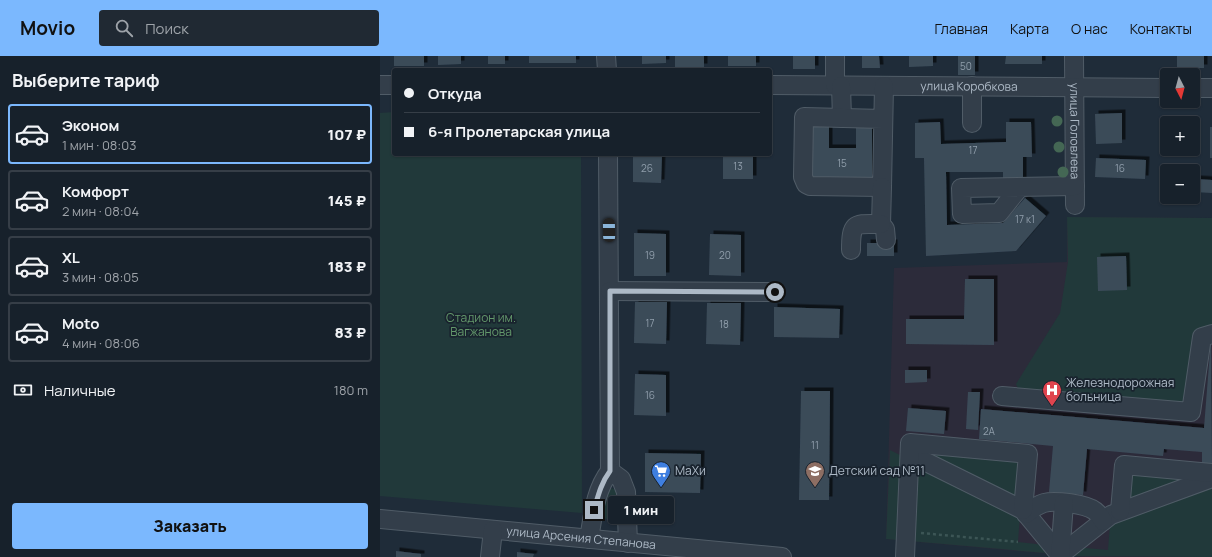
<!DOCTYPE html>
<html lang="ru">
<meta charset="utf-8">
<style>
:root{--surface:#17212b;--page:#202933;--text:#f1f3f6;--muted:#9ea3a9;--line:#363e47;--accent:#7bb8fe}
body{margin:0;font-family:Manrope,sans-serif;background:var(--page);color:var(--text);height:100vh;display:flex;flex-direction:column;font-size:15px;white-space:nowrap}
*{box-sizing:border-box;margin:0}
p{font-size:13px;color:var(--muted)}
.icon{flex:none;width:22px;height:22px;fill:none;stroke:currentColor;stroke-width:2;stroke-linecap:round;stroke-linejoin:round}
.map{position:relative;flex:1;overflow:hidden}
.side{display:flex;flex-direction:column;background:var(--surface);width:380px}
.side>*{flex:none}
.hud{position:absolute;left:12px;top:12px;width:380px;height:88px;border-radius:4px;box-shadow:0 1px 3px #0004,0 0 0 1px var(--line);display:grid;align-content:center;height:88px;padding:0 12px;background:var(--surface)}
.needle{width:26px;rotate:174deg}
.tools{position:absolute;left:780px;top:12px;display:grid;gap:8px}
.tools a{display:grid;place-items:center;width:40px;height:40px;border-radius:4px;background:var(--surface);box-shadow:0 1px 3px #0004,0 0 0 1px var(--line);font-size:20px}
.end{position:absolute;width:18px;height:18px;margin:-9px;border:5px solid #adb9c6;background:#111;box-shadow:0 0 0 2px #111}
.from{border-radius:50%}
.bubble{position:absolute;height:28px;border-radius:4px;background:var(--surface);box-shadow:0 1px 3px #0004,0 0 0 1px var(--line);font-size:13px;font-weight:800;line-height:28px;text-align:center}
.car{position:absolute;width:12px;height:24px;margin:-12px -6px;border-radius:5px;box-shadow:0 0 3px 1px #0007;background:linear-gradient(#222 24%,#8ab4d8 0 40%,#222 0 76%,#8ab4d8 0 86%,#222 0)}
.hud b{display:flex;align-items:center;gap:14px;height:38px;font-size:15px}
.hud b+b{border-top:1px solid var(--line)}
.hud i{width:10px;height:10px;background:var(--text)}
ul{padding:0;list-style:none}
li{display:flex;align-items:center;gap:12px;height:60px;margin:0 8px 6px;padding:0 4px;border:2px solid var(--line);border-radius:4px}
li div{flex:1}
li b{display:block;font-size:15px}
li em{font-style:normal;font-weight:800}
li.active{border-color:var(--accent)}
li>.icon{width:36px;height:36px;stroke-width:1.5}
h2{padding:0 12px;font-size:18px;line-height:48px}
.pay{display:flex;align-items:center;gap:10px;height:44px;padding:0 12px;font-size:15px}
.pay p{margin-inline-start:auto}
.action{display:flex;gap:8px;margin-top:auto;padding:8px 12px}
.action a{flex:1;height:46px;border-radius:4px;background:var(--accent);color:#111;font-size:16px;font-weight:800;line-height:46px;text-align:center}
header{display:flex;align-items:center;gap:24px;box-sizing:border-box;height:56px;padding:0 20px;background:var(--accent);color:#111}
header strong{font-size:19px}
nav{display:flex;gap:22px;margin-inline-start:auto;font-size:14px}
.search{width:280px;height:36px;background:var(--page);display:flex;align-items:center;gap:10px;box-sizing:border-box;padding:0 14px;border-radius:4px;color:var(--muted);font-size:15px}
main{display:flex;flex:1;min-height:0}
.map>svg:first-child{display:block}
</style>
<header>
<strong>Movio</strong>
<div class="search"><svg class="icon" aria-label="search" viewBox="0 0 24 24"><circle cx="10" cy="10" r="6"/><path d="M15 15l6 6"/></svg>Поиск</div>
<nav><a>Главная</a><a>Карта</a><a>О нас</a><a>Контакты</a></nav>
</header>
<main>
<section class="side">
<h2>Выберите тариф</h2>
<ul>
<li class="active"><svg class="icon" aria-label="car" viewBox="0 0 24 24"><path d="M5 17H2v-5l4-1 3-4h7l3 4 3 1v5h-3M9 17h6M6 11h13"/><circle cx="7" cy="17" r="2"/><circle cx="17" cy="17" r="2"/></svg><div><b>Эконом</b><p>1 мин · 08:03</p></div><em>107 ₽</em></li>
<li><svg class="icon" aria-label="car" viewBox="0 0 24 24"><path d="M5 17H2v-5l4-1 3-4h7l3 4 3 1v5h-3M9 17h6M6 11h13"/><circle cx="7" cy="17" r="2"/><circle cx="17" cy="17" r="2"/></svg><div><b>Комфорт</b><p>2 мин · 08:04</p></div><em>145 ₽</em></li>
<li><svg class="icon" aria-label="car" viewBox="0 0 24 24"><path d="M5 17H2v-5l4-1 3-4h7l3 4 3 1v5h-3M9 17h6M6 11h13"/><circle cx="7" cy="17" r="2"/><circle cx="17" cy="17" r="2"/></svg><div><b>XL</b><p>3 мин · 08:05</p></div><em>183 ₽</em></li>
<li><svg class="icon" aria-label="car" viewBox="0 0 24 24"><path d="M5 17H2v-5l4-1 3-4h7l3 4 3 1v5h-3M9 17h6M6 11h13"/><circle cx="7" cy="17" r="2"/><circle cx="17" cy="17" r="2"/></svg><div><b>Moto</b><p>4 мин · 08:06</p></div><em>83 ₽</em></li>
</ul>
<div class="pay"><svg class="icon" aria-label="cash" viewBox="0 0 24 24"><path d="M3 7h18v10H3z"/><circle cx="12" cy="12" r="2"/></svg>Наличные<p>180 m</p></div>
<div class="action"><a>Заказать</a></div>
</section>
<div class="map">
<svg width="832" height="501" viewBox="0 0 832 501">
<defs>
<filter id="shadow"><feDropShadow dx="3.5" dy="-3.5" stdDeviation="0" flood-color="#0009"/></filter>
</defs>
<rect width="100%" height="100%" fill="#1f2c39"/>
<path fill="#2c2b3a" d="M687,161L832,162V501H705L506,483L514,212L687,206Z"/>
<path fill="#21393a" d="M14,56V98H201L202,457L0,440V57Z
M687,161L832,162V268L814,279L806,349L639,335L636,328L680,257L688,206Z
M510,394L640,459L638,486L665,489V497L506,483Z
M536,395L642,404L638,444Z
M749,416L818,421L749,447Z
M832,431V501L693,500L694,491L728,494L730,468Z
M231,432L240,435L239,463C231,465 226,465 221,458L225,435Z"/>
<path fill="#3b4b59" filter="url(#shadow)" d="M14,0H44V10H14Z
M58,0H81V8L58,9Z
M108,0H125V8H108Z
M149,0H196V7H149Z
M262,0H286V7L262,8Z
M295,0H324V11L295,12Z
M348,0H376V10H348Z
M413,0H435V13H413Z
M482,0H499L500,12H482Z
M529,0H553V10L529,11Z
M578,0H595V19H578Z
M626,0H662V8H625Z
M797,0H824V12H797Z
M742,57V87L716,88L715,58Z
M560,66L561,88L626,86V66H651L652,101H643V125H623V116H566L567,169L623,167L645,142L666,160L636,195L546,200L544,102H535V67Z
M432,69H449V92H476V70H492V122H432Z
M830,71H832V102H830Z
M253,98H282L281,127L253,126Z
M343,98H373V123H343Z
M716,102L766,104L765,123L715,121Z
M816,123L832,124V137L815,136Z
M254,177L286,178V220H254Z
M330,178L361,179V220L329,219Z
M487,187H514V200H487Z
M746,200L747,234L718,235L717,201Z
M585,223H614V289L526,288V263H584Z
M255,246H287L286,288L254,287Z
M327,247H361L360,289L326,288Z
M394,251L460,253L459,282L394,281Z
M831,283L832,408L822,407V396L784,393L783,400L707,393L703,439L669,436L673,390L599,383L601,353L824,372Z
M525,314H547V326L525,327Z
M255,318L286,319V360L254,359Z
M421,335H450L449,444H419Z
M588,336H600L598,374L586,373Z
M528,352L566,355L564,378L526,375Z
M265,397L321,398L320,437L265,436Z
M16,495L41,498V501H16Z
M137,496L154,498L153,501H137Z"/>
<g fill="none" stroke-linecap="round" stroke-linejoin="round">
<defs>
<g id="minor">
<path d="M226,0L227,14"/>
<path id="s1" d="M694,0L695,149"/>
<path d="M0,29H14"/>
<path id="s2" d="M390,29L787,32"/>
<path d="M455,29V0"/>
<path d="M461,30L462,62"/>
<path d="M592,30V67"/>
<path d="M813,32H832"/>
<path d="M503,63L424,61L423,121L426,128L430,130L502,131L504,30"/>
<path d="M228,98L230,415L241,423L246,436L248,487"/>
<path d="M502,131L501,168L505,173L506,184"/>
<path d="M640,131L619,157L582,158L581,132L695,130"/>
<path d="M471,194C471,165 475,168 501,168"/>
<path d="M230,235L395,236"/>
<path d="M622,340L811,356L822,281L832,278"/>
<path d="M530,398L643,454L680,499L731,459L832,422"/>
<path d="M740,455L744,409L832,417"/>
<path d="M646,458C652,453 657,449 664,447C675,444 706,448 715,455C719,458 721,462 723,465"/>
<path id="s3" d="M0,463L402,501"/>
<path d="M209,483C213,460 215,434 230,415"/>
<path d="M110,501L113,474"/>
<path d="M525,501L530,387L648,398L643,454"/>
<path d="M680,501L684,447"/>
</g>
</defs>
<use href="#minor" stroke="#505c67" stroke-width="20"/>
<path stroke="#3c5555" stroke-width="2.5" stroke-dasharray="3 3" stroke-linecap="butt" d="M541,477L638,486"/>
<use href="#minor" stroke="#333e4a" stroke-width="18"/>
</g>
<g fill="#446754">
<circle cx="677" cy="65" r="5.5"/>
<circle cx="679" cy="91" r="5.5"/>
<circle cx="683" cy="116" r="5.5"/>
</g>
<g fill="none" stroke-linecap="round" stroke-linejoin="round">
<path stroke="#adb9c6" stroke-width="5" d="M214,454C218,440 221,427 230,415V235L395,236"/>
</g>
<defs>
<symbol id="hospital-pin" viewBox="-11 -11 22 30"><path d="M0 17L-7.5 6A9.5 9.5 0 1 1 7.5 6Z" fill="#e0444e" stroke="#19232e"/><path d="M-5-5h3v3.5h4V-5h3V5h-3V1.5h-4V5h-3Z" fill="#fff"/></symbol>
<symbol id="supermarket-pin" viewBox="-11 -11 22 30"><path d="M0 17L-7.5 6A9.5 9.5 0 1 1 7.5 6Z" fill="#3f7fe0" stroke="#19232e"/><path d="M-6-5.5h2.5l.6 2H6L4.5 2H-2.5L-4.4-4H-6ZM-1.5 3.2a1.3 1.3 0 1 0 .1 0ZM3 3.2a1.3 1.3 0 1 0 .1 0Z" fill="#fff"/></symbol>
<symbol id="school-pin" viewBox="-11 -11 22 30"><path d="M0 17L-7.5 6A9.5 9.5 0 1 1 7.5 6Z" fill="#8d6e63" stroke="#19232e"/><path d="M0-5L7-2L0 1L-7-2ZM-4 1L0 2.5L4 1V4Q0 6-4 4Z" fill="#fff"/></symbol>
</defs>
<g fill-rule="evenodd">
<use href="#hospital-pin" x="661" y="323" width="22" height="30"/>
<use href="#supermarket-pin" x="270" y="404" width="22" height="30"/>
<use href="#school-pin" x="424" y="404" width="22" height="30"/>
</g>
<g text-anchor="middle" stroke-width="3.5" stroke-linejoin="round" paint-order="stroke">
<g font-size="10" fill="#909eab">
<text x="586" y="14">50</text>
<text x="593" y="98">17</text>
<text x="462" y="111">15</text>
<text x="358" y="114">13</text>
<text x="267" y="116">26</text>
<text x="740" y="116">16</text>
<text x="645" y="167">17 к1</text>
<text x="270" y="203">19</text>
<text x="345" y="203">20</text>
<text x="270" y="271">17</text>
<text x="344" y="272">18</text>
<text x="270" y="343">16</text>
<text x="609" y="379">2А</text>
<text x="435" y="393">11</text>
</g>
<g font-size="12" fill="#adb9c6" stroke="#19232e">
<text dy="4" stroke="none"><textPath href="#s2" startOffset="199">улица Коробкова</textPath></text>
<text dy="4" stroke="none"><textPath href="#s1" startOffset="75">улица Головлева</textPath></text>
<text dy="4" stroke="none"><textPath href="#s3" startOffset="202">улица Арсения Степанова</textPath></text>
</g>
<g font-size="12" fill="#63986b" stroke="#19232e">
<text x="101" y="266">Стадион им.<tspan x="101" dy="14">Вагжанова</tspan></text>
</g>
<g font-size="12" fill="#adb9c6" stroke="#19232e" text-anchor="start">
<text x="686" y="331">Железнодорожная<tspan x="686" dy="14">больница</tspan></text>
<text x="295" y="419">МаХи</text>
<text x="449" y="419">Детский сад №11</text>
</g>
</g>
</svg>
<div class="tools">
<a><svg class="needle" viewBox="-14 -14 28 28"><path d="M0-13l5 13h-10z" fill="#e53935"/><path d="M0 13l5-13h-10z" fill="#9ea3a9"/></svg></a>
<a>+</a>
<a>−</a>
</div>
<i class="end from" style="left:395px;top:236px"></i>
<i class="end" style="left:214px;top:454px"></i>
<div class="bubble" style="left:228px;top:440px;width:66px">1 мин</div>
<i class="car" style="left:229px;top:174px;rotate:359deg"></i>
<div class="hud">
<b><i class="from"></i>Откуда</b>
<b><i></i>6-я Пролетарская улица</b>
</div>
</div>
</main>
